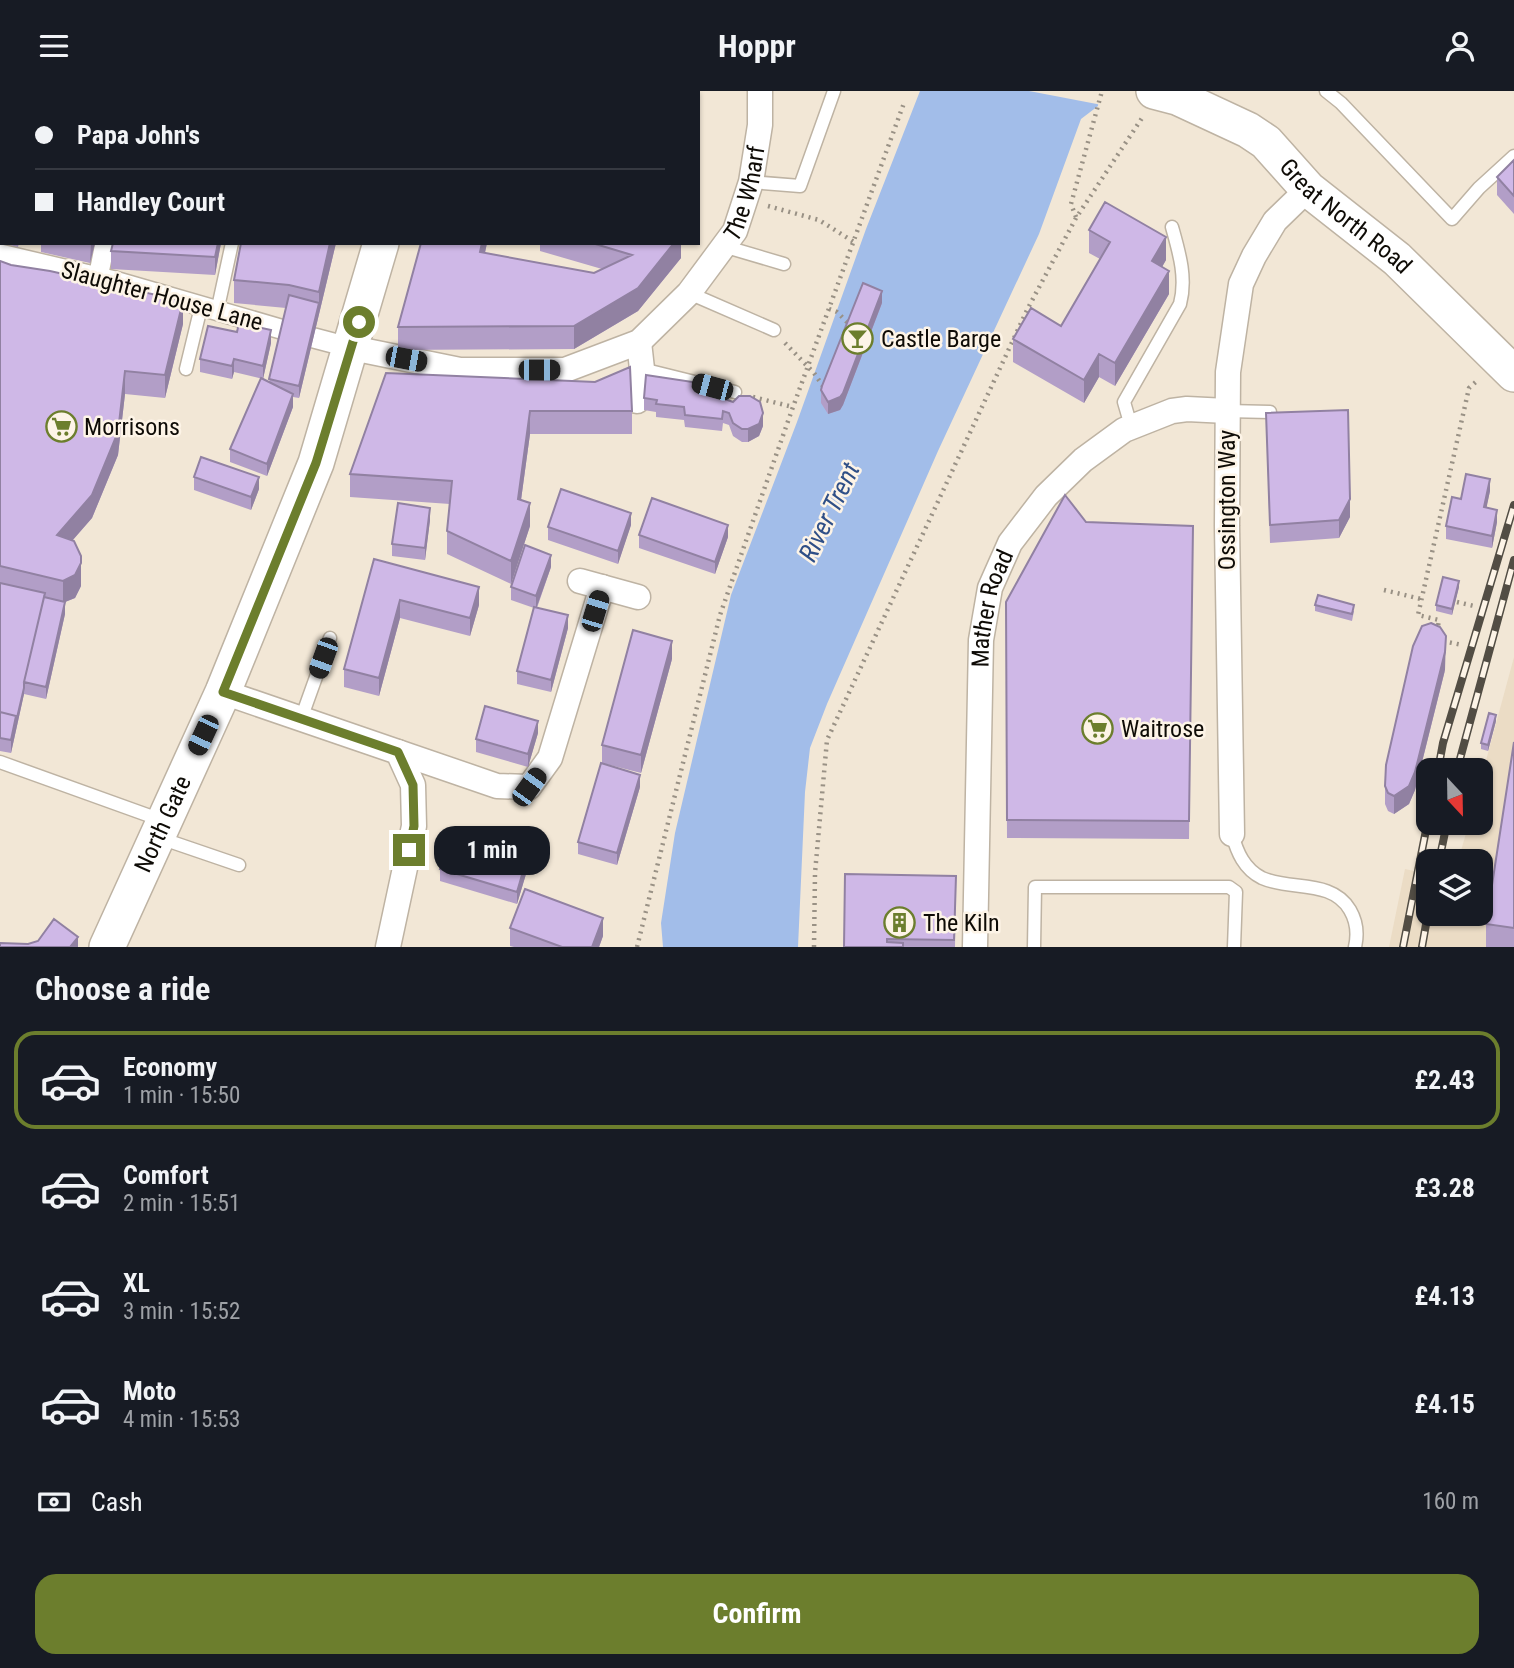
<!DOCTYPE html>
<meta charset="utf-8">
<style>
:root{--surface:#171b24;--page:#20242c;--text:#f1f3f6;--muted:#9ea1a6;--line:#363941;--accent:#6c7e2d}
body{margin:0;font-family:"Roboto Condensed",sans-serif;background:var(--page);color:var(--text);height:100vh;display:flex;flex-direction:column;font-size:26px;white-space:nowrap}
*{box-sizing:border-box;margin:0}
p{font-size:23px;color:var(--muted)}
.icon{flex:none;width:38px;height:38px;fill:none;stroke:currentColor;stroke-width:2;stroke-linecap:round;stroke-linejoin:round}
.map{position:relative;height:856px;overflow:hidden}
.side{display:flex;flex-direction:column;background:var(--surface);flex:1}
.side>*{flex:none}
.hud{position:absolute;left:0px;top:0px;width:700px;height:154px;box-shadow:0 2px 5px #0004;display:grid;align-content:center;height:154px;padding:0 35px;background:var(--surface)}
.needle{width:46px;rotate:158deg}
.fabs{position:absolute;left:1416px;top:667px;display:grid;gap:14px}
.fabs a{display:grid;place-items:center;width:77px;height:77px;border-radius:14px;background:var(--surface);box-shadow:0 2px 5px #0004;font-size:35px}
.end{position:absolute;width:32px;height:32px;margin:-16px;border:9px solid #6c7e2d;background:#fff;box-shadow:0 0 0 4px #fff}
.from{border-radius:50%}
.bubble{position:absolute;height:49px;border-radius:21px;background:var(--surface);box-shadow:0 2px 5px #0004;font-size:23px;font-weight:700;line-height:49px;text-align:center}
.car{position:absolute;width:21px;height:42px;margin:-21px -10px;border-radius:9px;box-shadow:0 0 5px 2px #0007;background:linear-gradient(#222 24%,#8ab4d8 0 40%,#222 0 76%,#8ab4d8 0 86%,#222 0)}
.hud b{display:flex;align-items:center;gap:24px;height:66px;font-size:26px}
.hud b+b{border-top:2px solid var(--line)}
.hud i{width:18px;height:18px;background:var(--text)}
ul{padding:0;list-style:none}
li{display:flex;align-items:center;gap:21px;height:98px;margin:0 14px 10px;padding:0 21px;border:4px solid transparent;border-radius:21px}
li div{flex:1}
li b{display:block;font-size:26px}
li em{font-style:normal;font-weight:700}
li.on{border-color:var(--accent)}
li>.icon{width:63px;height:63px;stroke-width:1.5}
h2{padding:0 35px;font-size:32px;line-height:84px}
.pay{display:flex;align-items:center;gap:18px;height:77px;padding:0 35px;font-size:26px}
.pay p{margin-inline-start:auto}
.action{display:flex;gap:14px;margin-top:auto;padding:14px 35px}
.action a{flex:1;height:80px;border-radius:21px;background:var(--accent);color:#fff;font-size:28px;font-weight:700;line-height:80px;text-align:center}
header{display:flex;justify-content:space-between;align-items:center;height:91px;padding:0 35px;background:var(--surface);font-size:32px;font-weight:700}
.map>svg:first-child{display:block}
</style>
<header><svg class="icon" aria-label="menu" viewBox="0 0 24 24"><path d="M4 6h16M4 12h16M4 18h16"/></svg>Hoppr<svg class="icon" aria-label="person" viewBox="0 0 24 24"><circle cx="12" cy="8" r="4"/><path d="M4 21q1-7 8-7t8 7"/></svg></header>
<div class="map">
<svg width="1514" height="856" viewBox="0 0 1514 856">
<rect width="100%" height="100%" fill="#f2e7d6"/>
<path fill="#ebdcc5" d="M1514,566V856H1389L1405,778L1428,783V822H1480V770H1458L1469,732H1480L1481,688Z"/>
<path fill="#a2bde9" d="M920,0H1099L1098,15L1081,28L1039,143L938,360L827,613L810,657L805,701L798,856H663L661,832L675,742L731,504L797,331L866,138Z"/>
<path fill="#f2e7d6" d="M1029,0H1103L1102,14Z"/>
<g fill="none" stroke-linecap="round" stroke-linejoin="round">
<defs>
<path id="service" d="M1326,0L1341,12L1452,128L1479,97L1514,65
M751,91L800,95L834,0
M723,155L784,173
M689,202L774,239
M217,221L232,152
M186,278L201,216
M642,278L735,301
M1227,320L1270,321
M1131,335L1124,311L1180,213C1187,187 1179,161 1172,136
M301,628L330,547
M0,671L164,730
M1232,743C1237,761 1244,778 1262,787C1291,800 1332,788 1350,819C1357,831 1358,843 1355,856
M160,747L239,774
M1034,856L1035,796H1229L1236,801L1234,856"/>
<path id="pedestrian" d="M156,2L157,0
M0,163L115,190L284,239
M98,187L105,152
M314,247L352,257"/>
<g id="minor">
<path id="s1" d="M352,257L460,279H565L639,251L689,202L735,140L751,91L760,34V0"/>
<path d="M637,310L642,278L639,251"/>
<path d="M580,490L638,506"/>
<path d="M223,601L398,661L413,694L414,735L388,856"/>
<path d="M398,661L497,695L529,696L550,667L602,496"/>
<path d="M1232,743L1227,435L1228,281L1241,193L1254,165L1275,130L1308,98"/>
<path id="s2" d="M975,856L981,549L990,497L1010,452L1046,405L1083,369L1124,339L1172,320L1187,318L1227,320"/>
</g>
<g id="secondary">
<path id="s3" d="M1154,0L1177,6L1248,39L1266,51L1308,98L1397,168L1514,283"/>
<path d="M435,2L436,0"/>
<path id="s4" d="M107,856L223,601L316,372L381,152"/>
</g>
</defs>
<use href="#service" stroke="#beb3a3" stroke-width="15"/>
<use href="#pedestrian" stroke="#beb3a3" stroke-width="22"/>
<use href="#minor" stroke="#beb3a3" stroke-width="27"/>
<use href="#secondary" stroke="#beb3a3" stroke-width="38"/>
<path stroke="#999185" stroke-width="4.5" stroke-dasharray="2 5" stroke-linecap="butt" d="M768,115L819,129L854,151
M1076,126L1071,113L1102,0
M829,218L837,221L850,234
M785,252L814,282L825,298
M753,306L793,316
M1384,499L1421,508
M1457,511L1474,515
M1437,541L1439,529L1418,524L1469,297L1478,289
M1443,550L1462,554
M637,856L720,524L793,316L904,12
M814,856L815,782L827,649L1028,217L1076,127L1142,27"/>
<use href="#service" stroke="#fff" stroke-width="12"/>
<use href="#pedestrian" stroke="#fff" stroke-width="19"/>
<use href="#minor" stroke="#fff" stroke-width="24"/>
<use href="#secondary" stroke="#fff" stroke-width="35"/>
<defs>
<path id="rail" d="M1438,679L1443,652L1514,414
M1457,679L1514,469
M1439,770L1447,732
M1403,856L1428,729
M1422,856L1428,822"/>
</defs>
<use href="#rail" stroke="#524d44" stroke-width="8"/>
<use href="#rail" stroke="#fdf4e7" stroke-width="5" stroke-dasharray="16" stroke-linecap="butt"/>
</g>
<path fill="#b29ec7" d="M0,0H143L142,2H2V152H0Z
M354,0H366L365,2H358Z
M576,0H690V2H585Z
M1514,69V123L1497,104V86Z
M1089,139L1166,169L1162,176L1169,203L1115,295L1099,286L1084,312L1013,271V248L1061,235L1100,168L1089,162Z
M2,152H19L18,156Z
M41,152H95L90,172L41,161Z
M221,152L215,184L111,178V160Z
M241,152H336L299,307L293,306V316L267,385L230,371V358L269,291L286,217L234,212V189Z
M421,152H487L485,162L594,182L602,178L540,160V152H681V167L638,220L574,258L398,259V236Z
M0,170L183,233L165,307L125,303L118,364L92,427L72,450L81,495L75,507L65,511V523L46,608L24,603L11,662L0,660Z
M882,212L843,314L840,319L828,323L821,312V299Z
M237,241L271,252L263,288L234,281L232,288L200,281V268Z
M386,282L632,320V343H530L521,409L530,435L511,493L447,463V440L450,413L350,406V383Z
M644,307L726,309L763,335L759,345L748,351H742L733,345L729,334L723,332L722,340L685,336L684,329L656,326V321L644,319Z
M1266,322L1350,426L1339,447L1270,452Z
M194,386L259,398L251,419L194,399Z
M1490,400L1486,417L1497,431L1492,457L1446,448V435L1461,408Z
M430,429L425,469L392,465V453Z
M1086,431L1193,435L1189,748L1007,747L1006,511Z
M631,434L618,473L548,449V436Z
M639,444L728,446L715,483L639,457Z
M374,468L479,514L470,545L400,527L379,605L344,596V578Z
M551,476L537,517L568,537L551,601L517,593V580L534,517L511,509V496Z
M1459,496L1452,524L1436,520V514Z
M1315,514L1354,520L1352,530L1315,520Z
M672,568L641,682L602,672V654Z
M1445,579L1415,699L1409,713L1394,723L1388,720L1385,713V695Z
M1496,630L1488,660L1481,658V652Z
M538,642L528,676L476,661V648Z
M1514,651V856H1486V833Z
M640,696L617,774L578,763V751Z
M440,778L526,783L517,813L440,790Z
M956,785L955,856H844Z
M510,837L603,845L599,856H514L510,855Z"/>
<path fill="#9181a2" d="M1166,146V169L1152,193V170Z
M91,152H95L90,172Z
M218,152H221L215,184V166Z
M330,152H336L299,307V295L319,212V201Z
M482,152H487L480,184V161Z
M674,152H681V167L638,220L574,258V235Z
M1169,180V203L1115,295V272Z
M882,200V212L843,314L840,319L828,323V311Z
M183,210V233L165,307V284Z
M271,239V252L263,288V275Z
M1099,263V286L1084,312V289Z
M234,268V281L232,288V275Z
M125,280V303L118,364L92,427L57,467V444Z
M293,303V316L267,385V373Z
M530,320V343L518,431V408Z
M763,322V335L759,345L748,351V338Z
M259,386V398L251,419V406Z
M1490,388V400L1484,429V416Z
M1350,408V426L1339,447V429Z
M530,412V435L511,493V470Z
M430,417V429L425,469V457Z
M1497,419V431L1492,457V445Z
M631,422V434L618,473V460Z
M728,434V446L715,483V471Z
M551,464V476L536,518V505Z
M81,465V495L75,507L65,511V523L46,608V596L63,513V490Z
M1459,490V496L1452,524V518Z
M479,496V514L470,545V527Z
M400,509V527L379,605V587Z
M568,524V537L551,601V589Z
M1446,545L1445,579L1415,699L1409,713L1394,723V705Z
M672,550V568L641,682V664Z
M24,597V603L11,662V649Z
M1496,624V630L1488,660V654Z
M538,630V642L528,676V663Z
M640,684V696L617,774V762Z
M526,770V783L517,813V801Z
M603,827V845L599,856H592Z
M78,846V856H70Z"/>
<path fill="#cfb8e7" stroke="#9181a2" stroke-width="2" d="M0,0H135V2H2V134H0Z
M158,0H281L286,2H157Z
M479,0H555V2H478Z
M636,0H686V2H636Z
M1514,69V105L1497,86Z
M1105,111L1166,146L1152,170L1169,180L1115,272L1099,263L1084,289L1013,248L1031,217L1061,235L1110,151L1089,139Z
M113,152H218L215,166L111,160Z
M241,152H330L319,201L289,194L234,189Z
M421,152H482L480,161L594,182L632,164L592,152H674L638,197L574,235L398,236Z
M0,170L11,174L50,180L183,210L165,284L125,280L118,341L92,404L57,444L74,450L81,465V472L75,484L63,490L0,475Z
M863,192L882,200L843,302L840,306L828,311L821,299L822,295Z
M289,204L319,212L299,295L269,288Z
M239,232L271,239L263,275L234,268L232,275L200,268L208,235L237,241Z
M630,276L632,320H530L518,408L530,412L511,470L447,440L452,390L350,383L386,282L595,291Z
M646,284L726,296L725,308L733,311L739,305H750L760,311L763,322L759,333L748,338H742L733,332L729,322L723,320L722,328L685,324L684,316L656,313L657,309L644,307Z
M261,287L293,303L267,373L230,358Z
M1348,319L1350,408L1339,429L1270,434L1266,322Z
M201,366L259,386L251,406L194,386Z
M1466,383L1490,388L1484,416L1497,419L1492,445L1446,435L1452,406L1461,408Z
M561,398L631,422L618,460L548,436Z
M1065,404L1086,431L1193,435L1189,730L1007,729L1006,511Z
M652,407L728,434L715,471L639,444Z
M398,412L430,417L425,457L392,453Z
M525,454L551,464L536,505L511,496Z
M374,468L479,496L470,527L400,509L379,587L344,578Z
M1443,486L1459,490L1452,518L1436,514Z
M0,492L45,502L24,591V597L16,631V625L0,621Z
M1318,504L1354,514L1352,523L1315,514Z
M44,506L65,511L46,596L24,591Z
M534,516L568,524L551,589L517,580Z
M1431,532L1440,536L1446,545L1445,561L1415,681L1409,695L1394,705L1388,702L1385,695L1386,674L1413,555L1422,535Z
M633,539L672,550L641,664L602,654Z
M485,615L538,630L528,663L476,648Z
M0,621L16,625L11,649L0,647Z
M1489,622L1496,624L1488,654L1481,652Z
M1514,651V837L1486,833Z
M601,672L640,684L617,762L578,751Z
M449,747L526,770L517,801L440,778Z
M845,783L956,785L954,849L887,848V851L903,852V856H844Z
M525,798L603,827L592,856H562L510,837Z
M54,828L78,846L70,856H0V852L28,853L38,850Z"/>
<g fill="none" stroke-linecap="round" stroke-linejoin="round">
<path stroke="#6c7e2d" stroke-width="9" d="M359,231L316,372L223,601L398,661L413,694L414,735L409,759"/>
</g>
<defs>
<symbol id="bar-ring" viewBox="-11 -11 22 22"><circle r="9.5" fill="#fdf4e7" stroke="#6c7e2d" stroke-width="1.5"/><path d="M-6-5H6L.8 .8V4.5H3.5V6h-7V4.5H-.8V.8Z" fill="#6c7e2d"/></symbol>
<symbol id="supermarket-ring" viewBox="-11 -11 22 22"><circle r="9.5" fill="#fdf4e7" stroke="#6c7e2d" stroke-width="1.5"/><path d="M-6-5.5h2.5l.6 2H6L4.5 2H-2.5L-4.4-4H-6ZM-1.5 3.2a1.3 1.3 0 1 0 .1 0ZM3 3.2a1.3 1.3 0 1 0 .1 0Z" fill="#6c7e2d"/></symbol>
<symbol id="building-ring" viewBox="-11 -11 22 22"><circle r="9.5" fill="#fdf4e7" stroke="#6c7e2d" stroke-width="1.5"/><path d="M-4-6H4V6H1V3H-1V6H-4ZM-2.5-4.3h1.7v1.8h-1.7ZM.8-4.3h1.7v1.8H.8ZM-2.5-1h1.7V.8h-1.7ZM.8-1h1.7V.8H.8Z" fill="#6c7e2d"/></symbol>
</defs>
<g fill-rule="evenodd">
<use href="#bar-ring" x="840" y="230" width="35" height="35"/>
<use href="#supermarket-ring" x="44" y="318" width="35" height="35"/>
<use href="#supermarket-ring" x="1080" y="620" width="35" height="35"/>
<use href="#building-ring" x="882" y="814" width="35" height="35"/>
</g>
<g text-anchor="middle" stroke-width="5" stroke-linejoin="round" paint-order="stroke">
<g font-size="24" fill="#0e0b06" stroke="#fdf4e7">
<text dy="8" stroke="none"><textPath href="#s1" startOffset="481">The Wharf</textPath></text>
<text dy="8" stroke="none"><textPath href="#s3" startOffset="233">Great North Road</textPath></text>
<text transform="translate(162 205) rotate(15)" y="8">Slaughter House Lane</text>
<text transform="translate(1227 409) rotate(-90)" y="8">Ossington Way</text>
<text dy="8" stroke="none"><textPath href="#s2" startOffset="340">Mather Road</textPath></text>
<text dy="8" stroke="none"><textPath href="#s4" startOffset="135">North Gate</textPath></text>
</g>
<g font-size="24" fill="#0e0b06" stroke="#fdf4e7" text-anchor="start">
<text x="881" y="256">Castle Barge</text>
<text x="84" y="344">Morrisons</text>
<text x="1121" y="646">Waitrose</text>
<text x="923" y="840">The Kiln</text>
</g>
<g font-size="26" font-style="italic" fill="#2f4f87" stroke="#fdf4e7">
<text transform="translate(829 421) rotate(-64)" y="9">River Trent</text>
</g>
</g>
</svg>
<div class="fabs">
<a><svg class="needle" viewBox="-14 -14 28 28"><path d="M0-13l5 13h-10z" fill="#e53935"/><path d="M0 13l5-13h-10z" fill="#9ea1a6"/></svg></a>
<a><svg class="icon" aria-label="layers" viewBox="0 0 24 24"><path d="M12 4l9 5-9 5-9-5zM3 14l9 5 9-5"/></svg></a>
</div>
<i class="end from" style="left:359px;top:231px"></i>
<i class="end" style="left:409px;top:759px"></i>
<div class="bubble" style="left:434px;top:735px;width:116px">1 min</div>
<i class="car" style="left:406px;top:268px;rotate:101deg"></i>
<i class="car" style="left:539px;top:279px;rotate:90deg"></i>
<i class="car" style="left:712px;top:296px;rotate:285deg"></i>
<i class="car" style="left:595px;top:520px;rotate:17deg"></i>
<i class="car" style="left:323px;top:567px;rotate:200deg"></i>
<i class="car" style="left:203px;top:644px;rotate:205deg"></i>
<i class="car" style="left:529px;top:696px;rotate:36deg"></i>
<div class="hud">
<b><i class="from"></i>Papa John's</b>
<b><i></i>Handley Court</b>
</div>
</div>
<section class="side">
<h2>Choose a ride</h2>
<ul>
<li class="on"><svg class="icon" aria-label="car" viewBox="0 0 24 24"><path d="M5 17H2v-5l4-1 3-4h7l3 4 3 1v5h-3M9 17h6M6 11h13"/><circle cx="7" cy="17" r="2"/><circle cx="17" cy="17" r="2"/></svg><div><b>Economy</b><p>1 min · 15:50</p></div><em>£2.43</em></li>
<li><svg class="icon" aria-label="car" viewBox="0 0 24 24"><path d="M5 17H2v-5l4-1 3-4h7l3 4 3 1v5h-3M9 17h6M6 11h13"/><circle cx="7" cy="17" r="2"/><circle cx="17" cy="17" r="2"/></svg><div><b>Comfort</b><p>2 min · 15:51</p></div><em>£3.28</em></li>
<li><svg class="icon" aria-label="car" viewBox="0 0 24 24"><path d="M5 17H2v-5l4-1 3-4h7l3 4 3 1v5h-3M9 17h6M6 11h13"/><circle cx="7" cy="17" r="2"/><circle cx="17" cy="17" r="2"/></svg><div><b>XL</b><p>3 min · 15:52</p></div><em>£4.13</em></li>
<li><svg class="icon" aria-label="car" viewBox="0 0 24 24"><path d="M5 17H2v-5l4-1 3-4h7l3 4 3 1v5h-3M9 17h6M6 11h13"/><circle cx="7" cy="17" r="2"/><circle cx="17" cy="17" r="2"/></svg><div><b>Moto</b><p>4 min · 15:53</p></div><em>£4.15</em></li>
</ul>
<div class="pay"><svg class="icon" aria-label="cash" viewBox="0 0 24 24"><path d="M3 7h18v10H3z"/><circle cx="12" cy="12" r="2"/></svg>Cash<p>160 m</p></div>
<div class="action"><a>Confirm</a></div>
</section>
